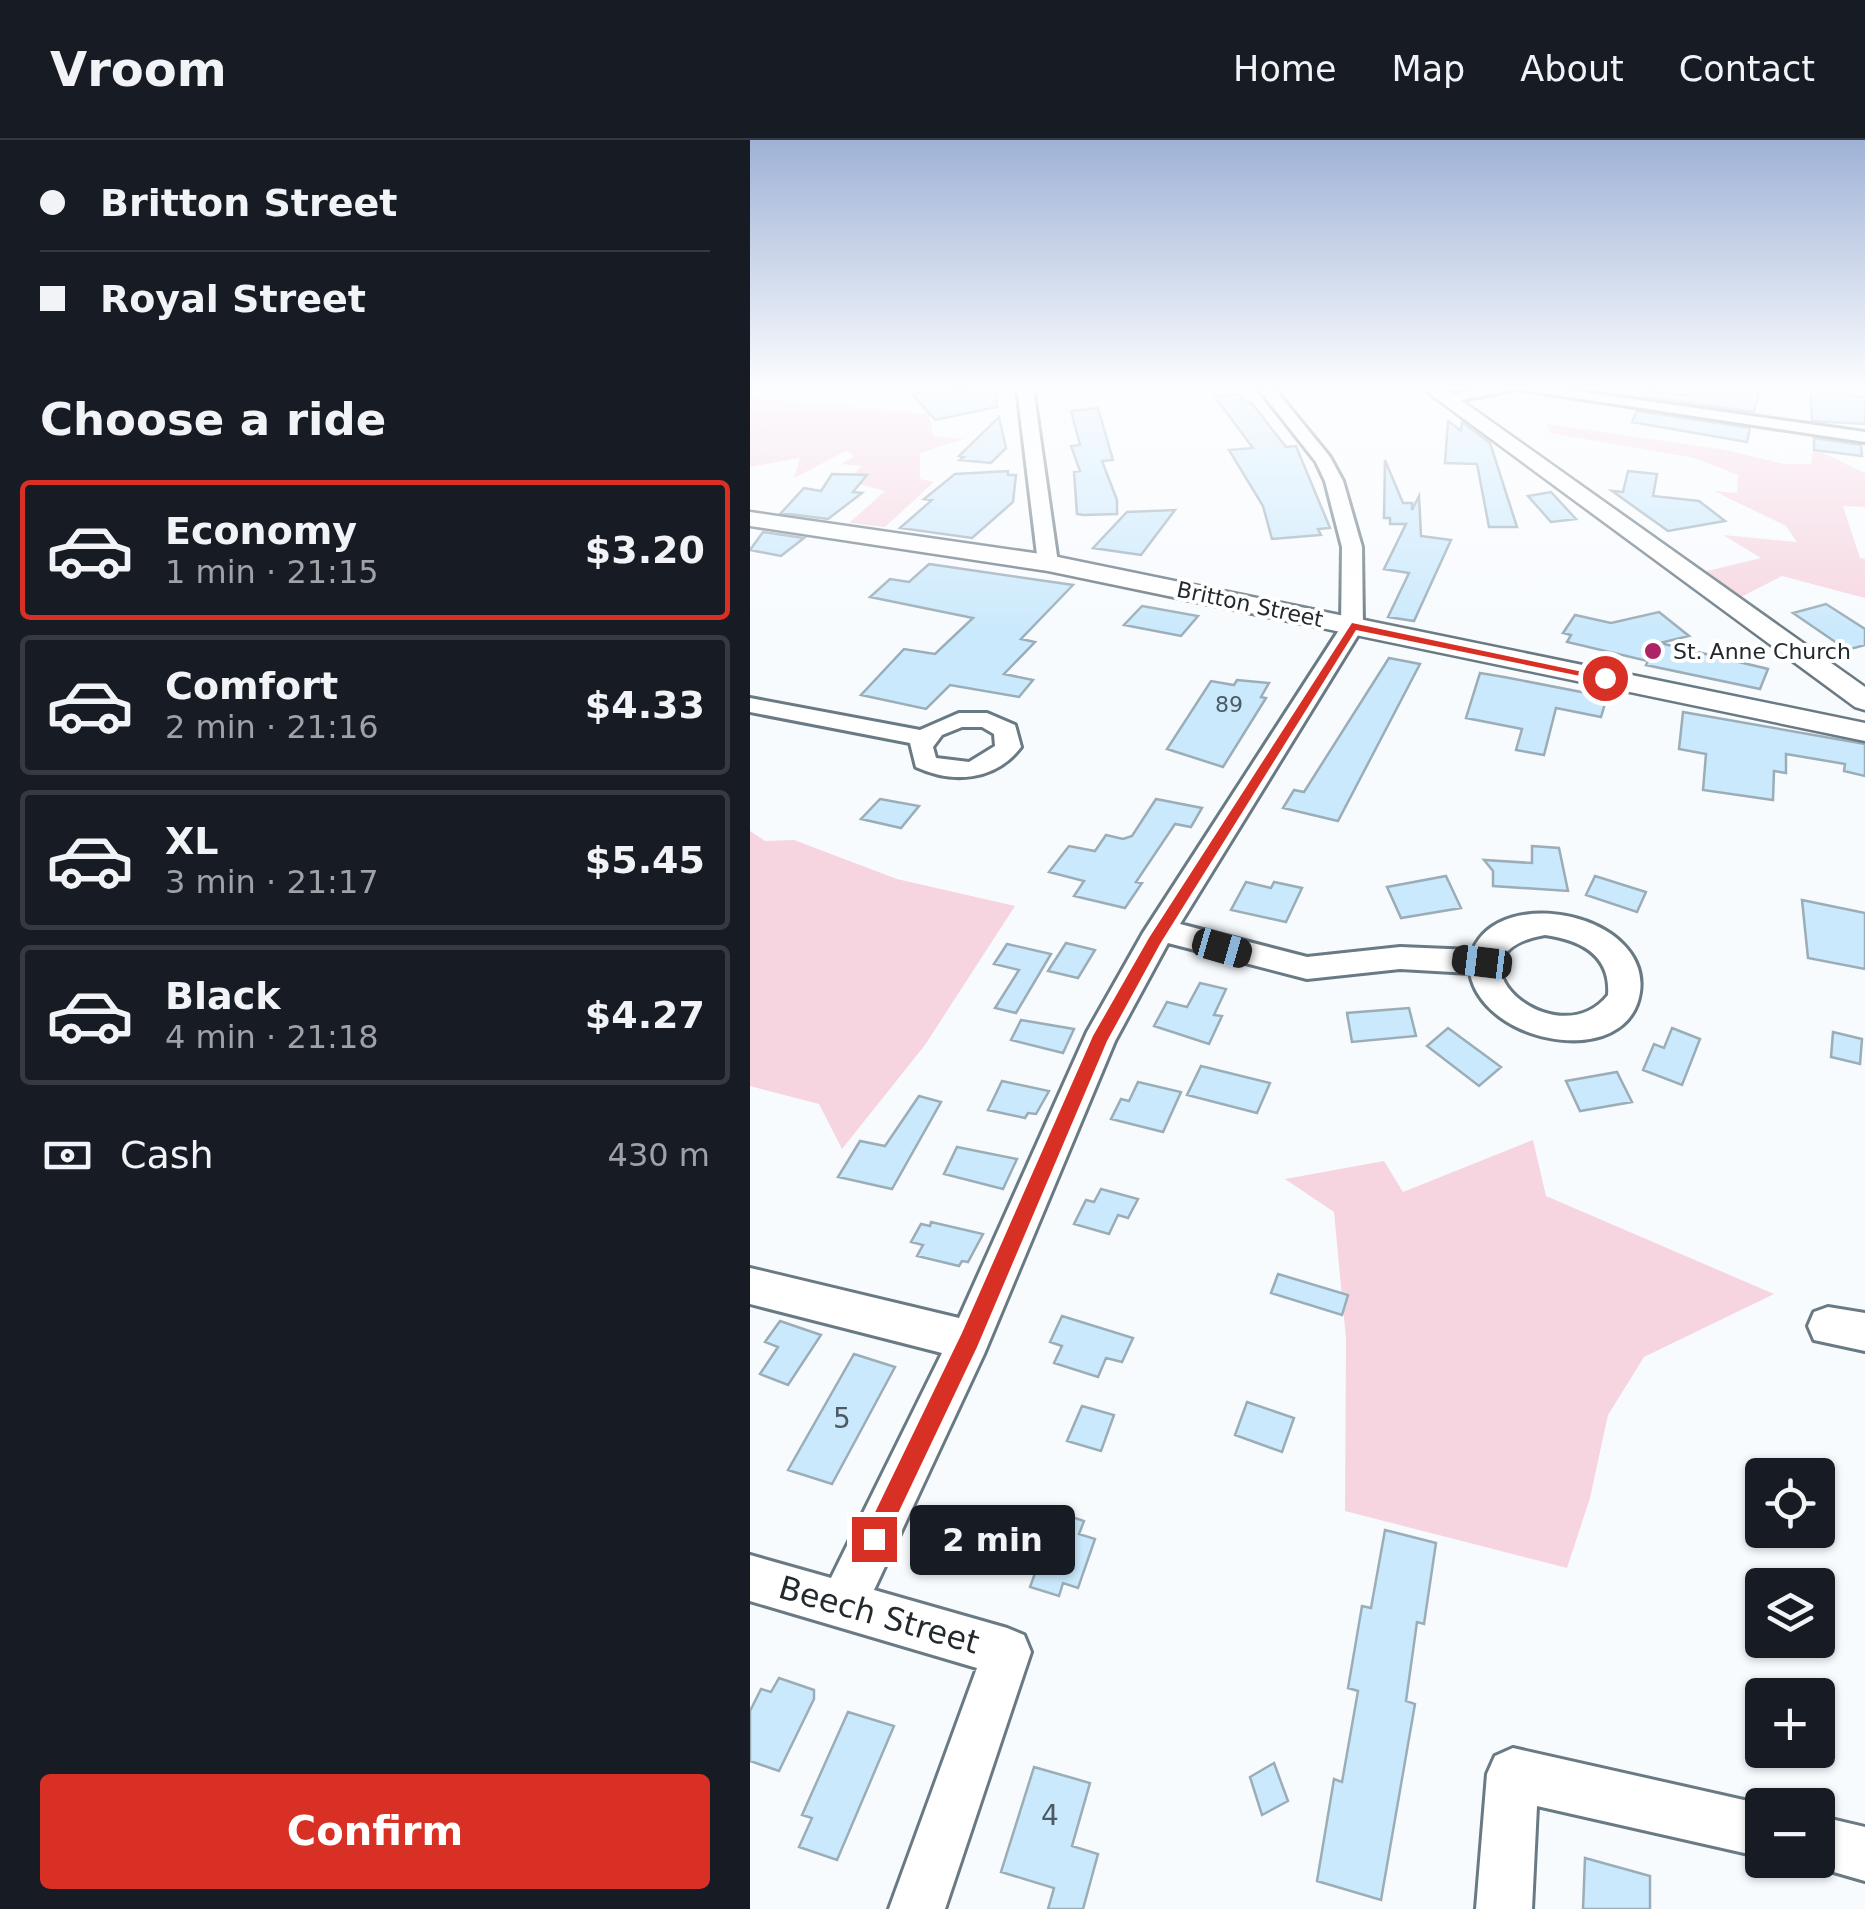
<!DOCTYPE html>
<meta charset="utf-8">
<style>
:root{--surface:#171b24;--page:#20242c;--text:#f1f3f6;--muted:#9ea1a6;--line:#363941;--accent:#d93025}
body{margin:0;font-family:"DejaVu Sans",sans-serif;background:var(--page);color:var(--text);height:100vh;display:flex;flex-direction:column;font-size:38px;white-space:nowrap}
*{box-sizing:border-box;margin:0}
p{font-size:32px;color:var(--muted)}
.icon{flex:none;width:55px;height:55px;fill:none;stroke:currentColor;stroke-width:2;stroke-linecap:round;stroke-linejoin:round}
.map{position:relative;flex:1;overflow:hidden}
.sheet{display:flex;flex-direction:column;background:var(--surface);width:750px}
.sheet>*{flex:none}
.top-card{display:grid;align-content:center;height:220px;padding:0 40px;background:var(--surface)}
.tools{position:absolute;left:995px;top:1318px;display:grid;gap:20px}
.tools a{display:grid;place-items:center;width:90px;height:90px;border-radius:10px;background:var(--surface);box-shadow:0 2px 8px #0004;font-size:50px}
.end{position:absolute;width:45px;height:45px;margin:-22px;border:12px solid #d93025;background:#fff;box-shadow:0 0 0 5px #fff}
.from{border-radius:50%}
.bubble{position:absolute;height:70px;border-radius:10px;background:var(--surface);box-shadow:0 2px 8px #0004;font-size:32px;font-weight:600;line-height:70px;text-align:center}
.car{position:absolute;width:30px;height:60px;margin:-30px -15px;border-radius:12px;box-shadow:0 0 8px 2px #0007;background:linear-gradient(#222 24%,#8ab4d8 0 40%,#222 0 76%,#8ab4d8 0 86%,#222 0)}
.top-card b{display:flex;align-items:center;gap:35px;height:95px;font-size:38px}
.top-card b+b{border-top:2px solid var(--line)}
.top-card i{width:25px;height:25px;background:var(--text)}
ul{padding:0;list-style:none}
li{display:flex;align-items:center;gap:30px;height:140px;margin:0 20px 15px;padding:0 20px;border:5px solid var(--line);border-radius:10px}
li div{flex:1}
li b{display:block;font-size:38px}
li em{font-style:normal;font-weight:600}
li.selected{border-color:var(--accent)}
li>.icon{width:90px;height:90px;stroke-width:1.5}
h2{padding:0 40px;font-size:45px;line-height:120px}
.pay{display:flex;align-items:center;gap:25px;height:110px;padding:0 40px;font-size:38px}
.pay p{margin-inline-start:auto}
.button{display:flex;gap:20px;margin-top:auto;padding:20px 40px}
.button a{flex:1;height:115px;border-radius:10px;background:var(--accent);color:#fff;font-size:40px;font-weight:600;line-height:115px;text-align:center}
header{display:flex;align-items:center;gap:60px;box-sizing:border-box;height:140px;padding:0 50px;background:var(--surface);border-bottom:2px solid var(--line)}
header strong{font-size:48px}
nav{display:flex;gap:55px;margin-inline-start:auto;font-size:35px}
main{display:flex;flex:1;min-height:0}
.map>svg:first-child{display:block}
</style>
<header>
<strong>Vroom</strong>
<nav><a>Home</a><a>Map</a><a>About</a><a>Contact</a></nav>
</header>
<main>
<section class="sheet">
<div class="top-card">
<b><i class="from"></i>Britton Street</b>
<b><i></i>Royal Street</b>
</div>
<h2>Choose a ride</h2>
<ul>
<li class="selected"><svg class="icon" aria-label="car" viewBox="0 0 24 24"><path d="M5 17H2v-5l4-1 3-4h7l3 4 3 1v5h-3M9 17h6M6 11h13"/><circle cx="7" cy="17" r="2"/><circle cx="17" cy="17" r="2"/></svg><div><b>Economy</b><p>1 min · 21:15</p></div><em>$3.20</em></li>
<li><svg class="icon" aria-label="car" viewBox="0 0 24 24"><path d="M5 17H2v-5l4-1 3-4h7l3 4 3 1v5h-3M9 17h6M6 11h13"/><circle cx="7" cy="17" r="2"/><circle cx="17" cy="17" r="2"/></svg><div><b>Comfort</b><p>2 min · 21:16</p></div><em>$4.33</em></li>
<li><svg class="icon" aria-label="car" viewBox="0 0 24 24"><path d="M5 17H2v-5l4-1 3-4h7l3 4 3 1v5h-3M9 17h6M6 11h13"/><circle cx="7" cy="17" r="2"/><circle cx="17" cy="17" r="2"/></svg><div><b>XL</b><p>3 min · 21:17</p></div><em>$5.45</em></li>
<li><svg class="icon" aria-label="car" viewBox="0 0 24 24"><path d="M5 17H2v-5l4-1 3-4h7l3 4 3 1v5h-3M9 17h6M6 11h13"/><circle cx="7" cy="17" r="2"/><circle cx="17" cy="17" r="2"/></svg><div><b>Black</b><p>4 min · 21:18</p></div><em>$4.27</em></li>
</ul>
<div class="pay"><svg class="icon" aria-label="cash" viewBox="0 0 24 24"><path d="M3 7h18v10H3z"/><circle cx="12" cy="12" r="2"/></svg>Cash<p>430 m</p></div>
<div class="button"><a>Confirm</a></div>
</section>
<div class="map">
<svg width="1115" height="1769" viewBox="0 0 1115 1769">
<rect width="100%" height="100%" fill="#f8fbfe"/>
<path fill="#f6d5e0" d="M0,257L179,274L183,296L214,299L170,313V339L184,342L135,387L99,383L135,351L98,341L111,326L91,324L105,316L96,311L44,338L50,318L0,327Z
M797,284L976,310L1034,324H1061L1063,308L1115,333V367L1093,366L1110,418L1115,419V458L1032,436L991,457L953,432L1011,418L973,395L1047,402L1036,386L964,351L987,353L988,335L945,318L800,293Z
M0,691L15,701L44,700L147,739L265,766L175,905L92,1009L69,964L0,946Z
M783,1000L796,1056L1024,1154L894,1217L858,1275L840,1358L817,1428L595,1371L596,1199L584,1072L535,1039L634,1021L653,1052Z"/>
<path fill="#cae9fc" stroke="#9badb7" stroke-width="2.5" d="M245,248L247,267L185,280L162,254Z
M968,248H1010L1004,272L894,257L897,250L941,256L943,250L968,253Z
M1060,248H1100L1101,256L1115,257V284L1062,281Z
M488,254L496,263L501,262L536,307L546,306L580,388L568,389L571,395L522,399L513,366L479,310L503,308L465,257Z
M348,268L363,320L352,321L367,360V374L333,375L327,374L324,332L330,331L321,306L330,305L321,271Z
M887,271L1000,288L997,302L882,282Z
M249,277L256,308L241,323L210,320L214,317L209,316Z
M698,281L711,291L712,282L740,303L767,387H739L727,324L695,323Z
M1064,298L1111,305L1112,316L1064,310Z
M635,320L653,363H662V370L669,356L671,396L701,400L664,481L638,477L659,433L634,429L656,384H640V378H634Z
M258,331V335H266L263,362L222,398L150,388L182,360L174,359L205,334Z
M878,331L907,334L903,356L949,361L975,381L918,391L862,351L873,352Z
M82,334L117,335L103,352L112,353L78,379L31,373L54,348L71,351Z
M801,352L826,379L801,382L778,356Z
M425,370L391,415L343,408L377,372Z
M13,392L54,398L31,416L0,410Z
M179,424L323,445L271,499L285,502L254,534L283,540L269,557L200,545L176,569L111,555L154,509L185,514L223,478L120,457L140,439L159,442Z
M1076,464L1115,489V505L1097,510L1043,473Z
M392,466L448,476L431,496L374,485Z
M909,472L939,496L910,503L1018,529L1010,549L896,525L898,521L817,502L821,495L813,493L825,475L861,483Z
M639,518L670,524L588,681L533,668L544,650L554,652Z
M730,533L754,537L857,557L851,577L806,568L794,615L766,610L772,589L716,578Z
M487,540L519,543L511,557L516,558L473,627L417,609L461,541L484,545Z
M933,572L1115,604V636L1094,631L1095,624L1036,614V633L1024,631L1023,660L953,650L956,614L929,609Z
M130,659L169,666L151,688L111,679Z
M406,659L452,668L441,687L425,684L386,742L392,743L375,768L324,756L334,741L299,732L319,706L345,711L356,695L373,699L382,696Z
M782,706L809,708L818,751L743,746V731L734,720L782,723Z
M696,736L711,768L651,778L637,747Z
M845,736L896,752L887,772L836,755Z
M496,742L521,748L524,742L552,748L536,782L481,770Z
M1052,760L1115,773V829L1058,818Z
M316,803L345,810L328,838L298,831Z
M257,804L301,814L266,873L245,868L269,830L244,824Z
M450,843L476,849L464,875L472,876L459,904L404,886L417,862L437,867Z
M659,868L666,896L602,902L597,873Z
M271,880L324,889L313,913L261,900Z
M698,888L751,927L729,946L677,906Z
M922,888L950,899L932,945L893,930L904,904L914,908Z
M1083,892L1112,899L1110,924L1081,917Z
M451,926L520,943L507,973L437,955Z
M867,932L882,962L830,971L816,941Z
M252,941L299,951L286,974L278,973L275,978L238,970Z
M388,942L431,952L413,992L361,979L371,959L379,961Z
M169,956L191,962L142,1049L88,1037L110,1001L135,1006Z
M207,1007L267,1019L253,1049L194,1034Z
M351,1049L388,1059L378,1078L368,1075L359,1094L324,1084L336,1060L344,1062Z
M181,1082L233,1094L218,1122L212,1121L209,1126L167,1116L173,1105L161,1102L171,1084L180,1086Z
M528,1134L598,1155L592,1175L521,1153Z
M312,1176L383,1198L372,1222L356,1218L348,1237L304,1223L312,1206L300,1202Z
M30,1181L71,1195L38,1245L10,1234L28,1207L15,1202Z
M104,1214L145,1227L82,1344L38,1330Z
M497,1262L544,1278L532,1312L485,1295Z
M332,1266L364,1275L351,1311L317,1301Z
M307,1372L334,1381L329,1394L345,1399L328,1448L313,1443L309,1456L280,1447L294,1409L275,1403L285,1377L304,1382Z
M635,1390L686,1403L674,1484L667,1482L656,1561L665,1564L631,1760L567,1741L584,1639L592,1642L608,1551L598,1548L612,1466L621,1468Z
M29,1538L64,1550V1559L29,1631L0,1621V1571L11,1549L21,1552Z
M98,1572L144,1586L87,1720L49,1707L62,1678L52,1675Z
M524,1623L538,1661L512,1675L500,1637Z
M284,1627L340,1643L322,1706L348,1714L333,1769H298L304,1748L251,1732Z
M835,1718L900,1736V1769H833Z"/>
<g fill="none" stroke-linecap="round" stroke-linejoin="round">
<defs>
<path id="minor" d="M267,248H283L308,423L298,429L288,423Z
M508,248H524L580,317L593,341L612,407L613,487L430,784L557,817L650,807L723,810C751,743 901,775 890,852C879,931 733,905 720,833L650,829L557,839L418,803L365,901L234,1214L124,1450L257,1488L274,1495L281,1512L195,1769H139L227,1528L0,1461V1415L81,1438L192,1213L0,1164V1128L209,1178L337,892L393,793L591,487L592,407L575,341L566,322ZM795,795C831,800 861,815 858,855C806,920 686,814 795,795Z
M731,248H805L1115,292V302L766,249L697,263L689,258Z
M0,558L170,590L209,573H237L265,585L271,607C245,641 203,644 166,627L160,603L0,572ZM212,587H232L244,594L245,606L219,622L186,618L183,607L192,595Z
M1078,1167L1115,1173V1211L1064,1200L1058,1186L1064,1172Z
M763,1608L1016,1665H1012V1717L787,1666L782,1769H726L737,1634L745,1616Z
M1068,1676L1115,1687V1741L1049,1722L1068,1720Z"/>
<path id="tertiary" d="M672,248H694L1115,547V570L1105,567Z
M0,372L298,415L1115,583V601L298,431L0,386Z"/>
</defs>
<use href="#minor" stroke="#6a7a84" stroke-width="6"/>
<use href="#tertiary" stroke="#6a7a84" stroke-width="5"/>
<use href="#minor" fill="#fff" fill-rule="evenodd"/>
<use href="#tertiary" fill="#fff" fill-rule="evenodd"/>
</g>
<linearGradient id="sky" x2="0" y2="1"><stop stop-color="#9fb2d6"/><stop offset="0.5" stop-color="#fcfdff"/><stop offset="1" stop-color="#fcfdff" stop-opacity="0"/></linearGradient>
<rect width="1115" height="495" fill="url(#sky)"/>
<path fill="#d93025" d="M602,483L861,538L855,541L606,490L410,804L357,901L227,1207L132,1407H116V1391L212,1193L343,896L399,798Z"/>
<circle fill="#ac2366" stroke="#fff" stroke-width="4" cx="903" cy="511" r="10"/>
<g text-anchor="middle" stroke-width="8" stroke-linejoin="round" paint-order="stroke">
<g font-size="22" fill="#232a2e" stroke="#fff">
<text transform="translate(500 464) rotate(12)" y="8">Britton Street</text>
</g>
<g font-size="22" fill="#232a2e" stroke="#fff" text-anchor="start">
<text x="923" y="519">St. Anne Church</text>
</g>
<g font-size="22" fill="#4d5a62">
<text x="479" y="572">89</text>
</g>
<g font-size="28" fill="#4d5a62">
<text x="92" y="1288">5</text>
<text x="300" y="1685">4</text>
</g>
<g font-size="32" fill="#232a2e" stroke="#fff">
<text transform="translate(129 1475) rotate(16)" y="11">Beech Street</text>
</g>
</g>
</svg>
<div class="tools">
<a><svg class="icon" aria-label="locate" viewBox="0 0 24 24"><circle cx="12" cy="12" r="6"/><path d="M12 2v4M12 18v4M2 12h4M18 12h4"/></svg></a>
<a><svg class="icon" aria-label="layers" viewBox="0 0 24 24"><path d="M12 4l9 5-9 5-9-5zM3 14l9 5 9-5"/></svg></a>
<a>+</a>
<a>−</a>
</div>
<i class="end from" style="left:855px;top:538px"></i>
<i class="end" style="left:124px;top:1399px"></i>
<div class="bubble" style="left:160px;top:1365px;width:165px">2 min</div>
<i class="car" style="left:472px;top:808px;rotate:106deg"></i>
<i class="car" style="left:732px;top:822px;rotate:277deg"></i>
</div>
</main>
